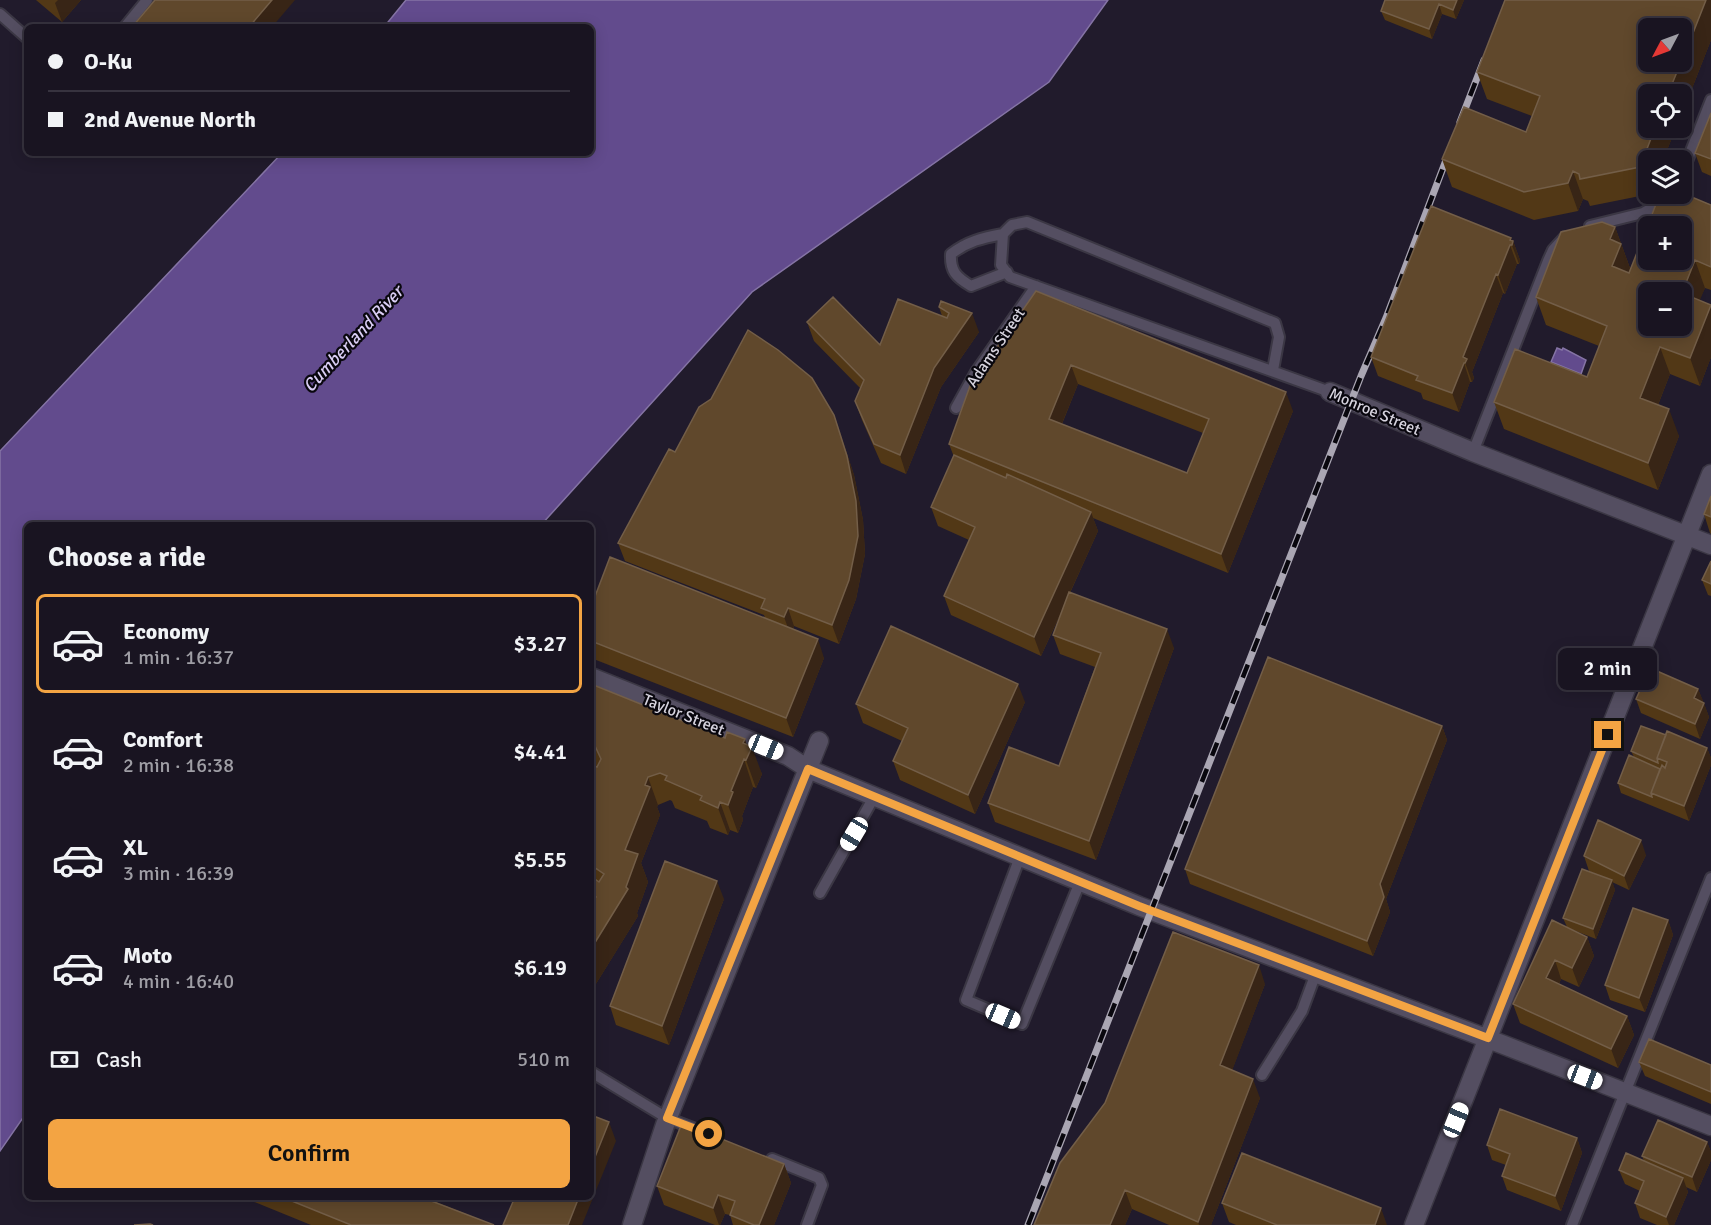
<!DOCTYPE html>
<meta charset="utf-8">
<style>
:root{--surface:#191421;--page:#221d2a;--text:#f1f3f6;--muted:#9f9ea5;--line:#37333f;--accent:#f3a443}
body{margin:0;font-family:Signika,sans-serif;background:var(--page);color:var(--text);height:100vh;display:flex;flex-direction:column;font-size:22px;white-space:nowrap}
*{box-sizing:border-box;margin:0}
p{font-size:20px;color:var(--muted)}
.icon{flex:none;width:33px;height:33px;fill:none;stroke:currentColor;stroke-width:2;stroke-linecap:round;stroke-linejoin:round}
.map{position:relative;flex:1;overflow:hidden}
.side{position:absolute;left:24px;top:522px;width:570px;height:678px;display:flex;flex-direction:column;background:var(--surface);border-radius:9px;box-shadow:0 3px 15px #0003,0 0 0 2px var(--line)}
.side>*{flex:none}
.banner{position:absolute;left:24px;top:24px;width:570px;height:132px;border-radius:9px;box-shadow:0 3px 15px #0003,0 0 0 2px var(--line);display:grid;align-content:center;height:132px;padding:0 24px;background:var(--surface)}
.needle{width:39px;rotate:229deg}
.controls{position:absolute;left:1638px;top:18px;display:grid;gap:12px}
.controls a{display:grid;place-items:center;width:54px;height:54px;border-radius:9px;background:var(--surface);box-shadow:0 3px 15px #0003,0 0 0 2px var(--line);font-size:30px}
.end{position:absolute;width:27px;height:27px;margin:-14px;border:8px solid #f3a443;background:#111;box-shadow:0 0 0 3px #111}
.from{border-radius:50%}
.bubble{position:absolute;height:42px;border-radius:9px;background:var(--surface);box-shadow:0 3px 15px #0003,0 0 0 2px var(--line);font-size:20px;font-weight:600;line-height:42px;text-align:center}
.car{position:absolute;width:18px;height:36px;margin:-18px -9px;border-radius:8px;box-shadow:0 0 4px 2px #0007;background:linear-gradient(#fff 24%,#345 0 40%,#fff 0 76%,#345 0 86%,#fff 0)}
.banner b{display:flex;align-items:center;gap:21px;height:57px;font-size:22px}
.banner b+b{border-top:2px solid var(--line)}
.banner i{width:15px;height:15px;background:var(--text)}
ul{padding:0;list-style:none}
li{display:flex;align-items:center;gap:18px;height:99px;margin:0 12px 9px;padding:0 12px;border:3px solid transparent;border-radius:9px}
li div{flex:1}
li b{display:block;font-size:22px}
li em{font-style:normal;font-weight:600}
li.on{border-color:var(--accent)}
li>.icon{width:54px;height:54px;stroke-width:1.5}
h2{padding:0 24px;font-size:27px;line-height:72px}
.pay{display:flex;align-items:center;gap:15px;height:66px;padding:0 24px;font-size:22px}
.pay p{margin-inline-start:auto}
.primary-button{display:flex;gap:12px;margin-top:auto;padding:12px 24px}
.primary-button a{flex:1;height:69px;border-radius:9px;background:var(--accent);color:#111;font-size:24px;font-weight:600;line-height:69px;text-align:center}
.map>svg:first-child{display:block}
</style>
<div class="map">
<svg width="1711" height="1225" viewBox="0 0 1711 1225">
<rect width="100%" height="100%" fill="#211b2c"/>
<path fill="#624b8d" stroke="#8574a5" stroke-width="1.5" d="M406,0H1108L1049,82L752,292L541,525H27V1112L0,1151V451L282,153H591V27H384Z
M1557,348L1562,350L1563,348L1586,360L1581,374L1551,362Z"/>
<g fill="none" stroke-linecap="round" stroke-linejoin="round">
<defs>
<path id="lane" d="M0,14L27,38
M125,27L147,0
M1682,174L1711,100
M1590,226L1643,213L1676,194
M1003,234C982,238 968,241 951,254C950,271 956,277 971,286L1007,272
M1273,370L1279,337L1275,323L1027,222L1012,225L1003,234L1001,265L1010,277L1330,392
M956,408L976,372L1036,286
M1473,452L1548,261L1553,250L1565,237
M1020,857L966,1000L1022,1024L1080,882
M820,893L874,797
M591,1072L667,1118L693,1128
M1262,1075L1302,1011L1316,973
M772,1159L819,1178L822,1185L807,1225
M1572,1225L1711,878"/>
<path id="street" d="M1330,392L1473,452L1711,545
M591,677L788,756L808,769L1139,906L1504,1045L1711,1126
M632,1225L665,1125L819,741
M1414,1225L1711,474"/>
</defs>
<use href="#lane" stroke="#3b3744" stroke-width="14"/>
<use href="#street" stroke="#3b3744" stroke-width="21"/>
<use href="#lane" stroke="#544e61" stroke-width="10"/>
<use href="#street" stroke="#544e61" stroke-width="18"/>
<defs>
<path id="rail" d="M1460,122L1484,60
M1028,1225L1361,376L1386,318L1451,147"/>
</defs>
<use href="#rail" stroke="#aaa6b3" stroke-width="7"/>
<use href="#rail" stroke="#09070e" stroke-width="4.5" stroke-dasharray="14" stroke-linecap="butt"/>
</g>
<path fill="#523816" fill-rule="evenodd" d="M36,0H81L62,22Z
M1464,0L1456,19L1442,14L1432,39L1385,20L1381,11Z
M1711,0V40L1682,114V94L1676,128L1663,160H1648V194H1650L1590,206L1588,201L1583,199L1578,211L1534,220L1452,187L1442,159L1526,132L1532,116L1487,99L1477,72Z
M1711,113V176L1702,172L1695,153Z
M1711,205V290L1705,288L1699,300L1711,305V357L1700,386L1670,374L1658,405L1679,436L1658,490L1504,429L1494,402L1587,377L1599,346L1546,325L1536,297L1615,227L1630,268Z
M1513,241L1520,260L1519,264H1517L1505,294L1503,293L1472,372L1474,378L1472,382H1470L1459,412L1423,399L1421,393L1378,376L1371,357Z
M1036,291L1293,411L1228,573L1093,518L1098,531L1070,593L1174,648L1096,860L995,822L988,803L1059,766L1095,667L1060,654L1053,635L1065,604L1041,656L951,615L944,596L969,540L938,526L931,507L954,457L949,444ZM1078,384L1203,433L1187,473L1062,424Z
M939,307L979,332L941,387L906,474L881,463L862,420L855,401L861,389L814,341L807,322L880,345L942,316Z
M834,415L854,475L863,520L865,554L856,599L839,644L794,626L793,629L824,658L793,737L591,658V607L765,618L764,615L625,561L618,543L675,452Z
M1704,514L1711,517V534L1710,533Z
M1711,561V596L1708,595L1702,580Z
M591,684L725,738L747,745L762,774L756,788L753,787L742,816L743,820L738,833L730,830L728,835L710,828L707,821L675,808L672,801L670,800L658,805L657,807L660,815L641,863L648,882L637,913L638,916L594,987L595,989L592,994L594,999L591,1004Z
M1698,689L1709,717L1700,739L1641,713L1636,699Z
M1025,702L975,814L900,780L893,761L902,741L863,723L856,704Z
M1442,726L1447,740L1386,899L1390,912L1373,956L1190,884L1185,869Z
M1666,735L1707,748L1711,758V765L1689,821L1621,793L1618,783L1634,757L1631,751Z
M1646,855L1629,890L1612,882L1615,890L1596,939L1568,928L1587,937L1594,956L1579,987L1561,979L1559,984L1627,1016L1634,1035L1618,1068L1520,1023L1513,1004L1567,927L1563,918L1599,875L1589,871L1584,856Z
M724,899L669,1045L616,1025L610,1006Z
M1668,920L1673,935L1645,1012L1610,1000L1605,985Z
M1265,984L1232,1070L1260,1098L1211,1225H1169L1132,1209L1125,1225H1034Z
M1639,1062L1711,1065V1104L1645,1076Z
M1577,1138L1582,1153L1561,1211L1507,1190L1502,1176L1506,1165L1492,1160L1487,1145Z
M1707,1142L1711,1152V1160L1697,1192L1686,1187L1688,1192L1674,1225H1657L1640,1218L1635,1203L1640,1191L1625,1184L1619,1170L1644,1161L1642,1156Z
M784,1164L791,1183L774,1225H733L730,1215L725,1214L720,1225H715L664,1205L657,1186Z
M242,1197H432L431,1200L494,1225H311Z
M1222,1203L1387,1225H1236L1229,1222Z"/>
<path fill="#382516" d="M58,0H81L62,22L55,3Z
M272,0H295L272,27H249Z
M1457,0H1464L1456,19L1453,10Z
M1706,0H1711V40L1682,114V94H1668Z
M1439,4L1442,14L1432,39L1429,29Z
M1655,128H1676L1663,160H1648V191L1640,167Z
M1573,171L1583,199L1578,211L1568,183Z
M1615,227L1631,271L1622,294L1612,266L1610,239Z
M1511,238L1513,243V241L1520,260L1519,264L1510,240Z
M1510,245L1517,264L1505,294L1498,275Z
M1695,260L1705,288L1691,321L1682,293Z
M1496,274L1503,293L1472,372L1474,378L1472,382L1463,357Z
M1711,305V357L1700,386L1690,358Z
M972,313L979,332L941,387L906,474L900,455L934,368Z
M1660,347L1670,374L1650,425L1640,398Z
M1464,363L1470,382L1459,412L1452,393Z
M1071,365L1078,384L1056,438L1049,419Z
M1286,392L1293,411L1228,573L1221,554Z
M1669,409L1679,436L1658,490L1648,463Z
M834,415L854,475L863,520L865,554L856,599L839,644L832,625Z
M1091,512L1098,531L1041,656L1034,637Z
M788,608L794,626L791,636L784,617Z
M1167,629L1174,648L1096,860L1089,841Z
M818,639L824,658L793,737L786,718Z
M1018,684L1025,702L975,814L968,795Z
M1698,689L1704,703L1694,698Z
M1704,703L1709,717L1700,739L1695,724Z
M1442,726L1447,740L1386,899L1390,912L1373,956L1367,941L1380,884Z
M745,739L749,752L752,747L762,774L756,788L746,760L743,743Z
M1707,748L1711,758V765L1689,821L1684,806Z
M591,752L598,771L596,776L591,764Z
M744,759L753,787L742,816L743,820L738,833L728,805L731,791Z
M648,777L658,805L657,807L660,815L641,863L648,882L637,913L638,916L594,987L595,989L592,994L594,999L591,1004V949L626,887L625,850L645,785Z
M720,802L730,830L728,835L718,808Z
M1641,840L1646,855L1629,890L1624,876Z
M1612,880L1615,890L1596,939L1593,929Z
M717,881L724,899L669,1045L662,1026Z
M1668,920L1673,935L1645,1012L1639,998Z
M1587,937L1594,956L1579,987L1572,968Z
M1555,960L1561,979L1553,997L1546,978Z
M1259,965L1265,984L1227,1084L1220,1065Z
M1627,1016L1634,1035L1618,1068L1611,1049Z
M1253,1079L1260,1098L1211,1225H1199L1198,1222Z
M609,1122L616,1141L582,1225H568L579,1197H591V1167Z
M1577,1138L1582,1153L1561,1211L1555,1196Z
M1707,1142L1711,1152V1160L1697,1192L1692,1177Z
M784,1164L791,1183L774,1225H759Z
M1683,1178L1688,1192L1674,1225H1669L1666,1217Z
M1125,1190L1132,1209L1125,1225H1110Z
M718,1195L725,1214L720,1225H719L713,1208Z
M418,1197H432L425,1215Z
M1381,1208L1387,1225H1375Z"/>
<path fill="#60482c" stroke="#735e48" stroke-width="1.5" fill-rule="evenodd" d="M155,0H272L249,27H132Z
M1385,0H1457L1453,10L1439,4L1429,29L1381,11Z
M1505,0H1706L1682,61V28H1648V62H1681L1668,94H1648V128H1655L1640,167L1580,179L1579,174L1573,171L1568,183L1524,192L1442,159L1464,107L1526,132L1540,96L1477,72Z
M1711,113V159L1695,153Z
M1682,193L1711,205V267L1695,260L1682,293L1648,292V326H1682V293L1711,305L1690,358L1660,347L1640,398L1669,409L1648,463L1494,402L1515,349L1587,377L1607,326L1536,297L1561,232L1602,222L1615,227L1610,239L1621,244L1612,266L1629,273L1660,194ZM1648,226H1682V260H1648Z
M1431,206L1511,238L1510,240L1513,241L1512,245H1510L1498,275L1496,274L1463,357L1467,359L1465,363H1464L1452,393L1416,380L1418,376L1371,357Z
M1036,291L1286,392L1221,554L949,444L970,386ZM1071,365L1209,419L1187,473L1049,419Z
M833,297L880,345L898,299L947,318L949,313L939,307L941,301L972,313L934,368L900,455L874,444L855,401L864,380L807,322Z
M748,330L778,350L812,378L834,415L847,456L856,501L858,536L849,580L832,625L788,608L784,617L761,608L765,599L618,543L669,449L675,452L699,407L711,399Z
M954,455L1006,478L1007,474L1091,512L1034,637L944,596L975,527L931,507Z
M1711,496V517L1704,514Z
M610,557L818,639L786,718L591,641V607Z
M1711,561V584L1702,580Z
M1069,592L1167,629L1089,841L988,803L1009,747L1059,766L1101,653L1053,635Z
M891,626L1018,684L968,795L893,761L908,728L856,704Z
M1268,657L1442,726L1380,884L1384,897L1367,941L1185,869Z
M1650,668L1698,689L1694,698L1704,703L1695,724L1636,699Z
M591,684L725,738L727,732L745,739L743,743L752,747L746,760L744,759L731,791L733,792L728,805L720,802L718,808L700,800L702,796L665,780L667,776L660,773L648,777L645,785L650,787L625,850L638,854L626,887L628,889L591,949V904L596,897L591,894V878L592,877L599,882L604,874L591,865V766L592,765L597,767L601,759L595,746L591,745Z
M1641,726L1666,735L1657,758L1658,763L1631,751Z
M1667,731L1707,748L1684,806L1651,793L1662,765L1665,768L1667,762L1657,758Z
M1629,755L1660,769L1651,793L1652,797L1618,783Z
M1598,820L1641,840L1624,876L1584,856Z
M665,861L717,881L662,1026L610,1006Z
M1582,869L1612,880L1593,929L1563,918Z
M1633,908L1668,920L1639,998L1605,985Z
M1552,920L1587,937L1572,968L1555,960L1546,978L1627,1016L1611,1049L1513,1004Z
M1173,932L1259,965L1220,1065L1253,1079L1198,1222L1125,1190L1110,1225H1034L1060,1163L1105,1103Z
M1649,1039L1711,1065V1092L1639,1062Z
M1500,1109L1577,1138L1555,1196L1502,1176L1510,1154L1487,1145Z
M591,1115L609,1122L591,1167Z
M1658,1120L1707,1142L1692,1177L1642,1156Z
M682,1123L784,1164L759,1225H754L730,1215L735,1201L718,1195L713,1208L657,1186Z
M1242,1153L1381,1208L1375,1225H1277L1222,1203Z
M1626,1153L1683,1178L1666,1217L1635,1203L1644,1181L1619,1170Z
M282,1197H421L494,1225H351Z
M515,1197H579L568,1225H503Z
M150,1224L153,1225H134Z"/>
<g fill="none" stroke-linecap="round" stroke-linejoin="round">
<path stroke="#f3a443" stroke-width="8" d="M709,1134L667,1118L808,769L1139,906L1488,1038L1608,735"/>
</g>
<g text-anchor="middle" stroke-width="4.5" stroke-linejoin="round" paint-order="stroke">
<g font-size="16" fill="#d6d3de" stroke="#09070e">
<text transform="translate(995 347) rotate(-56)" y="6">Adams Street</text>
<text transform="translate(1375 411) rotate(23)" y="6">Monroe Street</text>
<text transform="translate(684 714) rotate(22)" y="6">Taylor Street</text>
</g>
<g font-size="18" font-style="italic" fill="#dacef5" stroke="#09070e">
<text transform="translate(353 339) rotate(-47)" y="6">Cumberland River</text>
</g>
</g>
</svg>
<div class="controls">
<a><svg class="needle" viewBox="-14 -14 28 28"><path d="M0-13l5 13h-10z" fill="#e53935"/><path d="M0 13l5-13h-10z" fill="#9f9ea5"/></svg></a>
<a><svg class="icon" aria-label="locate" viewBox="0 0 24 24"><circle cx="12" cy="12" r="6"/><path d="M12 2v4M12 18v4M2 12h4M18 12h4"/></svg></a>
<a><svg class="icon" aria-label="layers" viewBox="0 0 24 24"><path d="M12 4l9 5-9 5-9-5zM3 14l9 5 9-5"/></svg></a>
<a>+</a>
<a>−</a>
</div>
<i class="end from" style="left:709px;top:1134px"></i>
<i class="end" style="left:1608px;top:735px"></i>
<div class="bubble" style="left:1558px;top:648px;width:99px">2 min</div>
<i class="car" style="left:766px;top:747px;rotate:112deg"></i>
<i class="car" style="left:854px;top:834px;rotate:211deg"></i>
<i class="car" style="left:1003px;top:1016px;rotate:113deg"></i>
<i class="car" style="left:1585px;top:1077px;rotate:111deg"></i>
<i class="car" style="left:1456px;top:1120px;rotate:22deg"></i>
<div class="banner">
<b><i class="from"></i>O-Ku</b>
<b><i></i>2nd Avenue North</b>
</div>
<section class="side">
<h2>Choose a ride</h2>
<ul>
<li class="on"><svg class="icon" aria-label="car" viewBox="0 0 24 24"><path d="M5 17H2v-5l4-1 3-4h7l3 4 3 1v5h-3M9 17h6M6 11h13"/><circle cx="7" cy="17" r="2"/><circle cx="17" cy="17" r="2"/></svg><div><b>Economy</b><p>1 min · 16:37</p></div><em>$3.27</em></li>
<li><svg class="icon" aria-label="car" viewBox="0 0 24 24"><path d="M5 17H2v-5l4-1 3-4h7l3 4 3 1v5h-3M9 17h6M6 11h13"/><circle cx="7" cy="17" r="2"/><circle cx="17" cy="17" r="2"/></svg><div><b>Comfort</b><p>2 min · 16:38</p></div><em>$4.41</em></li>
<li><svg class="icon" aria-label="car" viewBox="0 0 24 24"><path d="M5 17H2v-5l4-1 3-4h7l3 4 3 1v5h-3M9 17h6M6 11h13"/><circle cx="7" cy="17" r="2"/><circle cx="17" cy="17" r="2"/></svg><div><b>XL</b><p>3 min · 16:39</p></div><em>$5.55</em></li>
<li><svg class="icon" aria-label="car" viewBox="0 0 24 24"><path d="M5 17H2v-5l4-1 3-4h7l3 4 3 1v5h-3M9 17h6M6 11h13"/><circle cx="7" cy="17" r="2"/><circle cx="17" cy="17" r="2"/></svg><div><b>Moto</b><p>4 min · 16:40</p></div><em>$6.19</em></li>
</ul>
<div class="pay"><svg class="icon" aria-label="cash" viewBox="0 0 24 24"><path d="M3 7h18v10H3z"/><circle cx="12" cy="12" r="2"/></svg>Cash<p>510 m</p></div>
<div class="primary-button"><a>Confirm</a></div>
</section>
</div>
